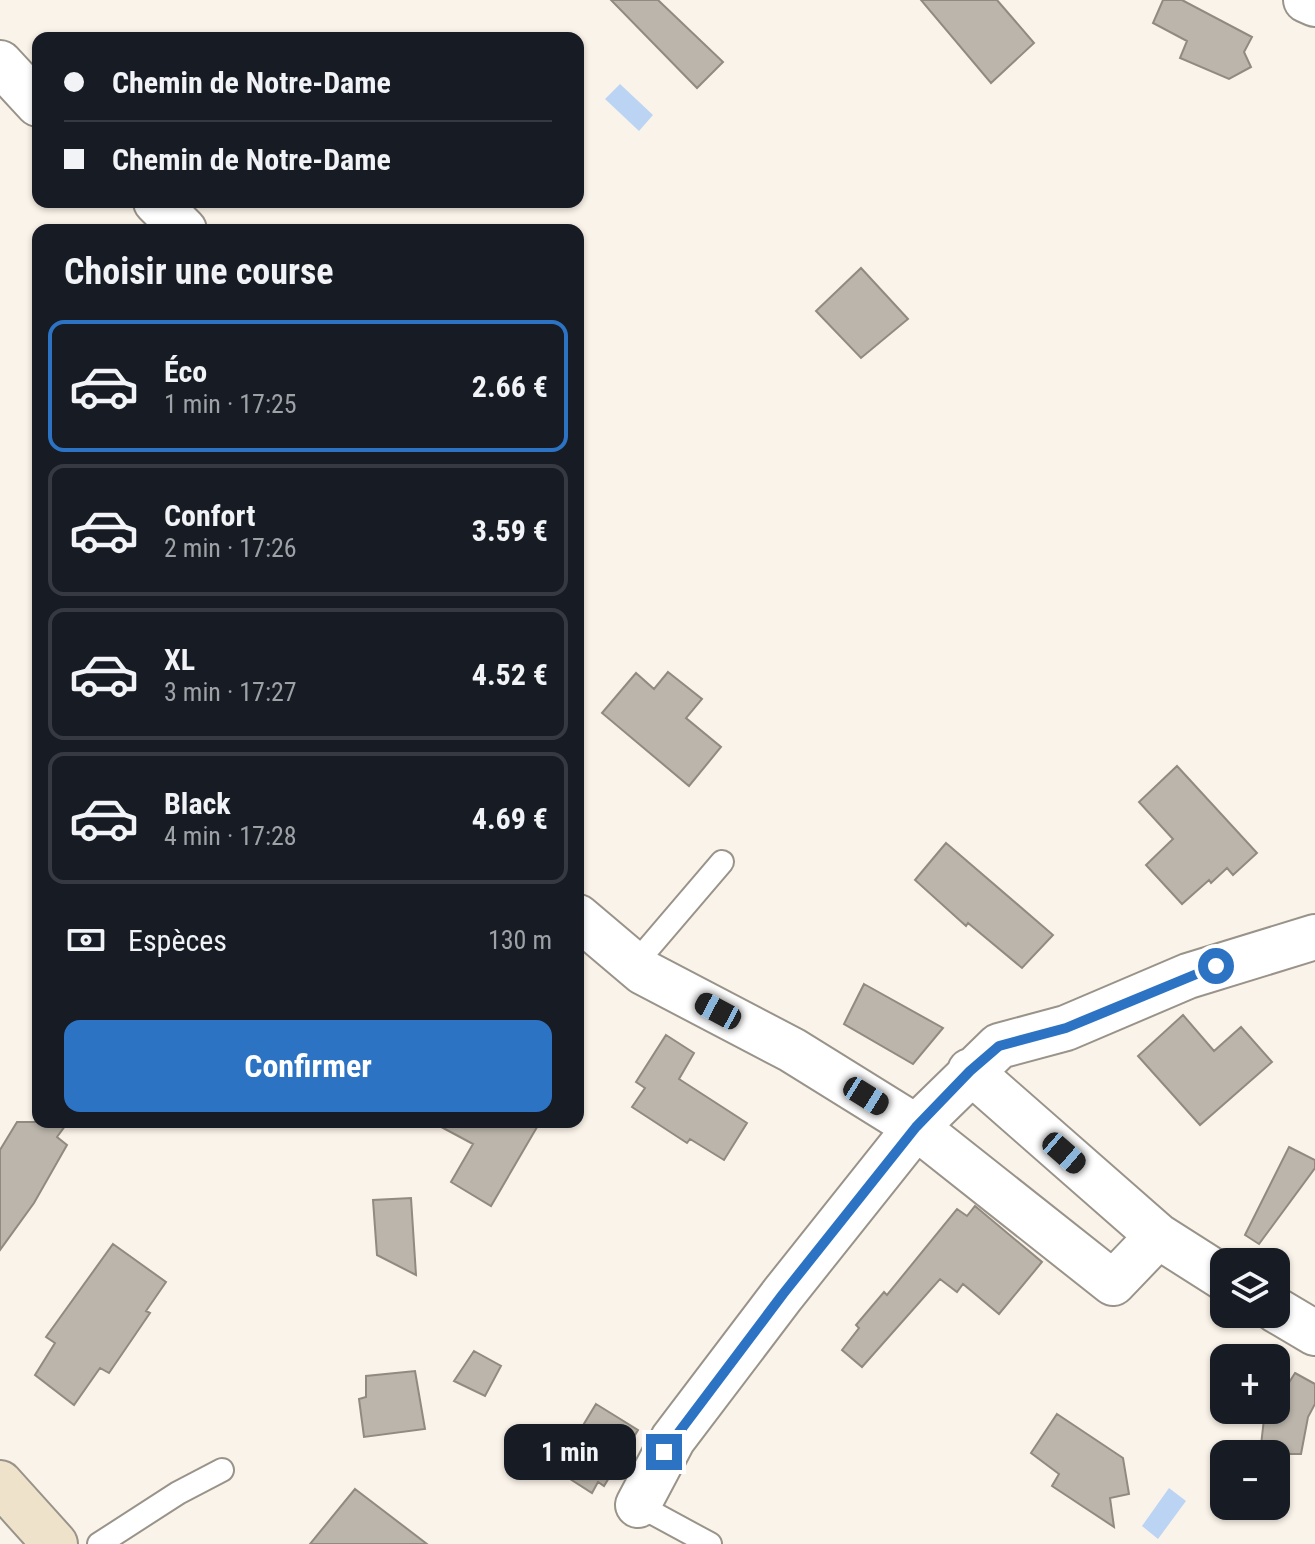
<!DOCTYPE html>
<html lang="fr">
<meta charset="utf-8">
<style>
:root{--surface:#171b24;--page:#20242c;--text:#f1f3f6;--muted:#9ea1a6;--line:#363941;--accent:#2d73c4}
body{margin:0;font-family:"Roboto Condensed",sans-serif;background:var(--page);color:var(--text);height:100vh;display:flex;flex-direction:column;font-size:30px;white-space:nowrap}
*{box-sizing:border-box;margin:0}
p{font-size:26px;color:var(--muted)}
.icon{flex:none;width:44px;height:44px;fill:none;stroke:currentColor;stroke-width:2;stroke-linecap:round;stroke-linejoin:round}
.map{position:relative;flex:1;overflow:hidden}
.details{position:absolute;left:32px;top:224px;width:552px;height:904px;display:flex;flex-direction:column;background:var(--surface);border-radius:16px;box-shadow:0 2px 6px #0004}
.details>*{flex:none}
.banner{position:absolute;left:32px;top:32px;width:552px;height:176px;border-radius:16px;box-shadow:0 2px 6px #0004;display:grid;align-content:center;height:176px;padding:0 32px;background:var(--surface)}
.controls{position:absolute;left:1210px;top:1248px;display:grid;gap:16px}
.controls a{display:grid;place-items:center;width:80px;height:80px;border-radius:16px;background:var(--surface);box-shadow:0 2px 6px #0004;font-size:40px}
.end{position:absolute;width:36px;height:36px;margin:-18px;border:10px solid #2d73c4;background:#fff;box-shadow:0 0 0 4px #fff}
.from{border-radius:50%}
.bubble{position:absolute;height:56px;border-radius:16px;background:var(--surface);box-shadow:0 2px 6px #0004;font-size:26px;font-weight:700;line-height:56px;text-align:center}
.car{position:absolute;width:24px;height:48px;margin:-24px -12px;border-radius:10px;box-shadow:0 0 6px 2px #0007;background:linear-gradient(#222 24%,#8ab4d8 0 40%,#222 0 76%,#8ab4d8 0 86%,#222 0)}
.banner b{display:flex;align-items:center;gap:28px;height:76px;font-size:30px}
.banner b+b{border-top:2px solid var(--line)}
.banner i{width:20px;height:20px;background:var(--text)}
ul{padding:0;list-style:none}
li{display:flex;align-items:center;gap:24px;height:132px;margin:0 16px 12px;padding:0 16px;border:4px solid var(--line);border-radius:16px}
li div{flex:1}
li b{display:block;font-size:30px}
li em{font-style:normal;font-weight:700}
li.active{border-color:var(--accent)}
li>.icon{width:72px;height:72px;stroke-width:1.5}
h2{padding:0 32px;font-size:36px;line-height:96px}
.pay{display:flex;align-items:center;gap:20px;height:88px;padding:0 32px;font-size:30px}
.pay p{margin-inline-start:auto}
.action{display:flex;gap:16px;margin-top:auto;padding:16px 32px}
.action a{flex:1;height:92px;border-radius:16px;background:var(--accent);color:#fff;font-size:32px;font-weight:700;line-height:92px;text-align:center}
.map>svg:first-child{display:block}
</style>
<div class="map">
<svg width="1315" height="1544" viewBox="0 0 1315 1544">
<rect width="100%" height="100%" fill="#faf3e9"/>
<path fill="#bbd4f3" d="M620,84L653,115L639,131L605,99Z
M1169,1488L1186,1501L1158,1539L1142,1526Z"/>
<path fill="#bbb5ab" stroke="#908a80" stroke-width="2" d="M611,0H658L723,62L697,88Z
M921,0H997L1034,43L991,83Z
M1163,0H1182L1252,37L1244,52L1251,67L1229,79L1180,58L1187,41L1153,23Z
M861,268L908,319L861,358L816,311Z
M668,672L702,699L686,718L721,747L689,786L602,713L636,673L654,689Z
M1177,766L1257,853L1233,875L1227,868L1211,883L1209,880L1182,904L1146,865L1173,839L1139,802Z
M946,843L1053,935L1022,968L968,923L966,926L915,880Z
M864,984L943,1028L913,1064L844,1024Z
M1183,1015L1214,1051L1241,1027L1272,1062L1200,1125L1138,1056Z
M666,1035L694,1053L679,1079L747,1123L724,1160L690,1139L687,1143L632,1107L645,1088L636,1082Z
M17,1122H68L57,1137L67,1145L34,1203L0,1250V1150Z
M432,1122H540L491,1206L451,1182L473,1144Z
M1289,1147L1315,1160V1168L1259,1244L1245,1235Z
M411,1198L416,1275L377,1255L373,1200Z
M975,1206L1042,1262L999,1314L963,1284L957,1292L940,1279L862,1367L842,1350L859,1328L856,1325L884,1292L887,1295L957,1209L967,1216Z
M113,1244L166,1282L146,1311L150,1313L109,1373L100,1368L74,1405L35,1375L55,1343L46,1337Z
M474,1351L501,1366L485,1396L454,1381Z
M415,1371L425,1429L364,1437L359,1399L366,1397V1376Z
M1295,1373L1315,1384V1404L1308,1417L1301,1454H1260L1265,1410H1276V1403Z
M596,1404L638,1430L604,1486L598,1482L592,1493L556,1470Z
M1057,1414L1123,1458L1129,1494L1110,1498L1114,1527L1052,1486L1059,1474L1031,1453Z
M355,1489L427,1544H310Z"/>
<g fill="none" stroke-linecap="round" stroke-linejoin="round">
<defs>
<path id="service" d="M634,965L722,862
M638,1505L710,1544
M99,1544L178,1493L222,1470"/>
<path id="minor" d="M1306,0L1315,4
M0,63L38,104
M156,202L184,230
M578,917L643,972L792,1050L916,1127L1113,1283L1158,1236L1224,1278
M970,1071L1158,1236
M1276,1310L1315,1333
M638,1505L673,1439L783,1294L916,1127L999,1046L1066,1028L1188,976L1315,937"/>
<path id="secondary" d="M0,1483L55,1544"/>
</defs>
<use href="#service" stroke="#999389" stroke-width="26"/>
<use href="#minor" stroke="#999389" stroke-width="48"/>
<use href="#secondary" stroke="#999389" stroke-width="48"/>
<use href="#service" stroke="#fff" stroke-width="22"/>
<use href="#minor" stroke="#fff" stroke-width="44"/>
<use href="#secondary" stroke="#efe2ca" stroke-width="44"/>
</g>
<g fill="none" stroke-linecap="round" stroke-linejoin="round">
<path stroke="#2d73c4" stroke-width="10" d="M664,1452L783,1294L916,1127L970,1071L999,1046L1066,1028L1216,966"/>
</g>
</svg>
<div class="controls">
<a><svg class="icon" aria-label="layers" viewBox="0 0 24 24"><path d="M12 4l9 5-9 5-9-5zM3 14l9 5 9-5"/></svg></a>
<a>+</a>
<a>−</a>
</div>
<i class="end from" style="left:1216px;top:966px"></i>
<i class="end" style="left:664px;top:1452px"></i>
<div class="bubble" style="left:504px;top:1424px;width:132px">1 min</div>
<i class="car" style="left:718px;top:1011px;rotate:298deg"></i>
<i class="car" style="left:866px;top:1096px;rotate:122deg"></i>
<i class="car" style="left:1064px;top:1153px;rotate:131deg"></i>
<div class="banner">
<b><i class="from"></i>Chemin de Notre-Dame</b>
<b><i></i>Chemin de Notre-Dame</b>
</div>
<section class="details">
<h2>Choisir une course</h2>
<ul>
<li class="active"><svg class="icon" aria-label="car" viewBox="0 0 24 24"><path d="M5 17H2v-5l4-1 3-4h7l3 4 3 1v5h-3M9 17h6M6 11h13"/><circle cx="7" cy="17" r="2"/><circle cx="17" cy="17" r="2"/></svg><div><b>Éco</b><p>1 min · 17:25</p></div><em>2.66 €</em></li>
<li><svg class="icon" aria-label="car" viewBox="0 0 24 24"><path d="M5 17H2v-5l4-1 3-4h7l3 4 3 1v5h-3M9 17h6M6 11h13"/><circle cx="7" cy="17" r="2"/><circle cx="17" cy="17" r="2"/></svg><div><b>Confort</b><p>2 min · 17:26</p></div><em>3.59 €</em></li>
<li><svg class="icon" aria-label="car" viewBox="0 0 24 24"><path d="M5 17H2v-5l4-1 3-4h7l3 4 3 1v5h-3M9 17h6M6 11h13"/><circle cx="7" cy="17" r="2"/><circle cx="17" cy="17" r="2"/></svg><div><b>XL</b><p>3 min · 17:27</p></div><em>4.52 €</em></li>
<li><svg class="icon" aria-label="car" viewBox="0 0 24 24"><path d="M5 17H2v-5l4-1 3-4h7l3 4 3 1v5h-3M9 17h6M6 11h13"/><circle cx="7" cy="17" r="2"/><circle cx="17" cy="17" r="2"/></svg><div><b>Black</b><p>4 min · 17:28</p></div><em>4.69 €</em></li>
</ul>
<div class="pay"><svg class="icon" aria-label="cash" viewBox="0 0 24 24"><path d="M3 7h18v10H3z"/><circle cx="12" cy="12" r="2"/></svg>Espèces<p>130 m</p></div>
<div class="action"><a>Confirmer</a></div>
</section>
</div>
